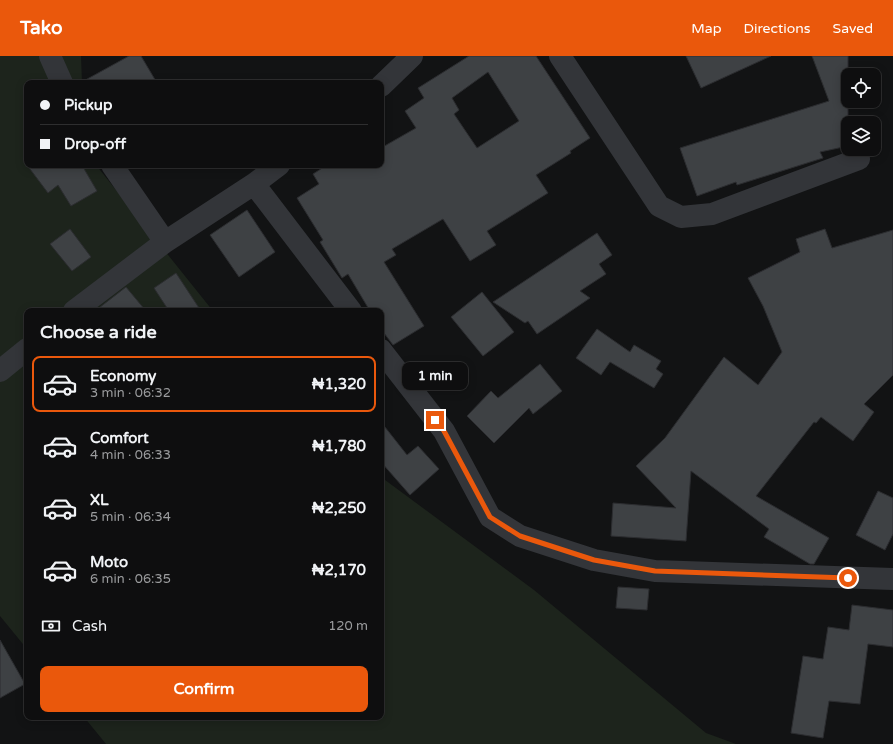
<!DOCTYPE html>
<meta charset="utf-8">
<style>
:root{--surface:#0e0e0f;--page:#171718;--text:#f1f3f6;--muted:#9b9c9e;--line:#2e2e2f;--accent:#ea580c}
body{margin:0;font-family:"Varela Round",sans-serif;background:var(--page);color:var(--text);height:100vh;display:flex;flex-direction:column;font-size:15px;white-space:nowrap}
*{box-sizing:border-box;margin:0}
p{font-size:13px;color:var(--muted)}
.icon{flex:none;width:22px;height:22px;fill:none;stroke:currentColor;stroke-width:2;stroke-linecap:round;stroke-linejoin:round}
.map{position:relative;flex:1;overflow:hidden}
.side{position:absolute;left:24px;top:252px;width:360px;height:412px;display:flex;flex-direction:column;background:var(--surface);border-radius:8px;box-shadow:0 2px 10px #0003,0 0 0 1px var(--line)}
.side>*{flex:none}
.top-card{position:absolute;left:24px;top:24px;width:360px;height:88px;border-radius:8px;box-shadow:0 2px 10px #0003,0 0 0 1px var(--line);display:grid;align-content:center;height:88px;padding:0 16px;background:var(--surface)}
.fabs{position:absolute;left:841px;top:12px;display:grid;gap:8px}
.fabs a{display:grid;place-items:center;width:40px;height:40px;border-radius:8px;background:var(--surface);box-shadow:0 2px 10px #0003,0 0 0 1px var(--line);font-size:20px}
.end{position:absolute;width:18px;height:18px;margin:-9px;border:5px solid #ea580c;background:#fff;box-shadow:0 0 0 2px #fff}
.from{border-radius:50%}
.bubble{position:absolute;height:28px;border-radius:8px;background:var(--surface);box-shadow:0 2px 10px #0003,0 0 0 1px var(--line);font-size:13px;font-weight:700;line-height:28px;text-align:center}
.top-card b{display:flex;align-items:center;gap:14px;height:38px;font-size:15px}
.top-card b+b{border-top:1px solid var(--line)}
.top-card i{width:10px;height:10px;background:var(--text)}
ul{padding:0;list-style:none}
li{display:flex;align-items:center;gap:12px;height:56px;margin:0 8px 6px;padding:0 8px;border:2px solid transparent;border-radius:8px}
li div{flex:1}
li b{display:block;font-size:15px}
li em{font-style:normal;font-weight:700}
li.selected{border-color:var(--accent)}
li>.icon{width:36px;height:36px;stroke-width:1.5}
h2{padding:0 16px;font-size:18px;line-height:48px}
.pay{display:flex;align-items:center;gap:10px;height:44px;padding:0 16px;font-size:15px}
.pay p{margin-inline-start:auto}
.cta{display:flex;gap:8px;margin-top:auto;padding:8px 16px}
.cta a{flex:1;height:46px;border-radius:8px;background:var(--accent);color:#fff;font-size:16px;font-weight:700;line-height:46px;text-align:center}
header{display:flex;align-items:center;gap:24px;box-sizing:border-box;height:56px;padding:0 20px;background:var(--accent);color:#fff}
header strong{font-size:19px}
nav{display:flex;gap:22px;margin-inline-start:auto;font-size:14px}
.map>svg:first-child{display:block}
</style>
<header>
<strong>Tako</strong>
<nav><a>Map</a><a>Directions</a><a>Saved</a></nav>
</header>
<div class="map">
<svg width="893" height="688" viewBox="0 0 893 688">
<rect width="100%" height="100%" fill="#121314"/>
<path fill="#1d241c" d="M0,0H81L82,27H27V109H96L213,255H27V593L0,560Z
M381,421L534,534L706,677L736,688H106L84,661H381Z"/>
<path fill="#3e4144" stroke="#2c2d30" fill-rule="evenodd" d="M129,0H141L157,27H80Z
M469,0H536L590,82L570,95L571,97L536,119L548,137L487,175L496,189L470,205L443,163L392,193L396,199L384,206L424,270L393,289L381,273V255H370L348,218L342,222L320,186L323,184L297,142L319,128L313,118L327,109H381V92L416,72L405,55L424,42L418,32ZM488,16L519,65L477,92L454,58L459,54L452,42Z
M686,0H771L701,32Z
M812,0H848V90L820,96L823,102L737,129L736,126L697,140L680,92L829,45Z
M27,109H85L83,111L97,135L71,150L58,129L48,137Z
M247,154L275,196L239,221L210,179Z
M70,173L91,201L72,215L50,188Z
M825,173L832,192L893,174V319L864,348L874,356L853,385L821,361L816,367L814,366L756,440L829,482L814,508H810L764,481L769,473L691,415L686,485L611,480L613,447L676,452L636,410L665,382L724,301L758,329L782,296L763,250L748,222L800,196L796,183Z
M597,177L612,199L599,208L606,218L580,235L590,242L537,278L528,265L525,267L493,246Z
M176,217L201,255H169L154,232Z
M126,231L146,255H95Z
M482,236L514,276L483,300L451,261Z
M597,273L630,296L634,289L661,305L656,313L663,318L654,332L610,306L601,319L576,302Z
M540,308L562,335L533,358L529,352L494,387L467,360L491,335L498,342Z
M381,366L407,399L418,390L439,413L410,439L381,406Z
M878,435L893,442V478L885,494L856,479Z
M618,531L649,533L647,554L616,552Z
M852,549L893,554V591L868,588L860,648L829,645L823,682L791,677L803,600L823,603L828,571L849,574Z
M0,584L25,628L0,642Z"/>
<g fill="none" stroke-linecap="round" stroke-linejoin="round">
<path stroke="#333539" stroke-width="22" d="M50,0L62,27
M560,0L659,150L681,161L712,158L859,103
M381,30L412,0
M112,109L165,186
M254,128L351,255
M74,255L165,186L254,128L279,109
M381,294L444,375L490,461L520,480L594,504L655,515L893,523
M0,315L27,293"/>
</g>
<g fill="none" stroke-linecap="round" stroke-linejoin="round">
<path stroke="#ea580c" stroke-width="5" d="M435,364L444,375L490,461L520,480L594,504L655,515L848,522"/>
</g>
</svg>
<div class="fabs">
<a><svg class="icon" aria-label="locate" viewBox="0 0 24 24"><circle cx="12" cy="12" r="6"/><path d="M12 2v4M12 18v4M2 12h4M18 12h4"/></svg></a>
<a><svg class="icon" aria-label="layers" viewBox="0 0 24 24"><path d="M12 4l9 5-9 5-9-5zM3 14l9 5 9-5"/></svg></a>
</div>
<i class="end from" style="left:848px;top:522px"></i>
<i class="end" style="left:435px;top:364px"></i>
<div class="bubble" style="left:402px;top:306px;width:66px">1 min</div>
<div class="top-card">
<b><i class="from"></i>Pickup</b>
<b><i></i>Drop-off</b>
</div>
<section class="side">
<h2>Choose a ride</h2>
<ul>
<li class="selected"><svg class="icon" aria-label="car" viewBox="0 0 24 24"><path d="M5 17H2v-5l4-1 3-4h7l3 4 3 1v5h-3M9 17h6M6 11h13"/><circle cx="7" cy="17" r="2"/><circle cx="17" cy="17" r="2"/></svg><div><b>Economy</b><p>3 min · 06:32</p></div><em>₦1,320</em></li>
<li><svg class="icon" aria-label="car" viewBox="0 0 24 24"><path d="M5 17H2v-5l4-1 3-4h7l3 4 3 1v5h-3M9 17h6M6 11h13"/><circle cx="7" cy="17" r="2"/><circle cx="17" cy="17" r="2"/></svg><div><b>Comfort</b><p>4 min · 06:33</p></div><em>₦1,780</em></li>
<li><svg class="icon" aria-label="car" viewBox="0 0 24 24"><path d="M5 17H2v-5l4-1 3-4h7l3 4 3 1v5h-3M9 17h6M6 11h13"/><circle cx="7" cy="17" r="2"/><circle cx="17" cy="17" r="2"/></svg><div><b>XL</b><p>5 min · 06:34</p></div><em>₦2,250</em></li>
<li><svg class="icon" aria-label="car" viewBox="0 0 24 24"><path d="M5 17H2v-5l4-1 3-4h7l3 4 3 1v5h-3M9 17h6M6 11h13"/><circle cx="7" cy="17" r="2"/><circle cx="17" cy="17" r="2"/></svg><div><b>Moto</b><p>6 min · 06:35</p></div><em>₦2,170</em></li>
</ul>
<div class="pay"><svg class="icon" aria-label="cash" viewBox="0 0 24 24"><path d="M3 7h18v10H3z"/><circle cx="12" cy="12" r="2"/></svg>Cash<p>120 m</p></div>
<div class="cta"><a>Confirm</a></div>
</section>
</div>
